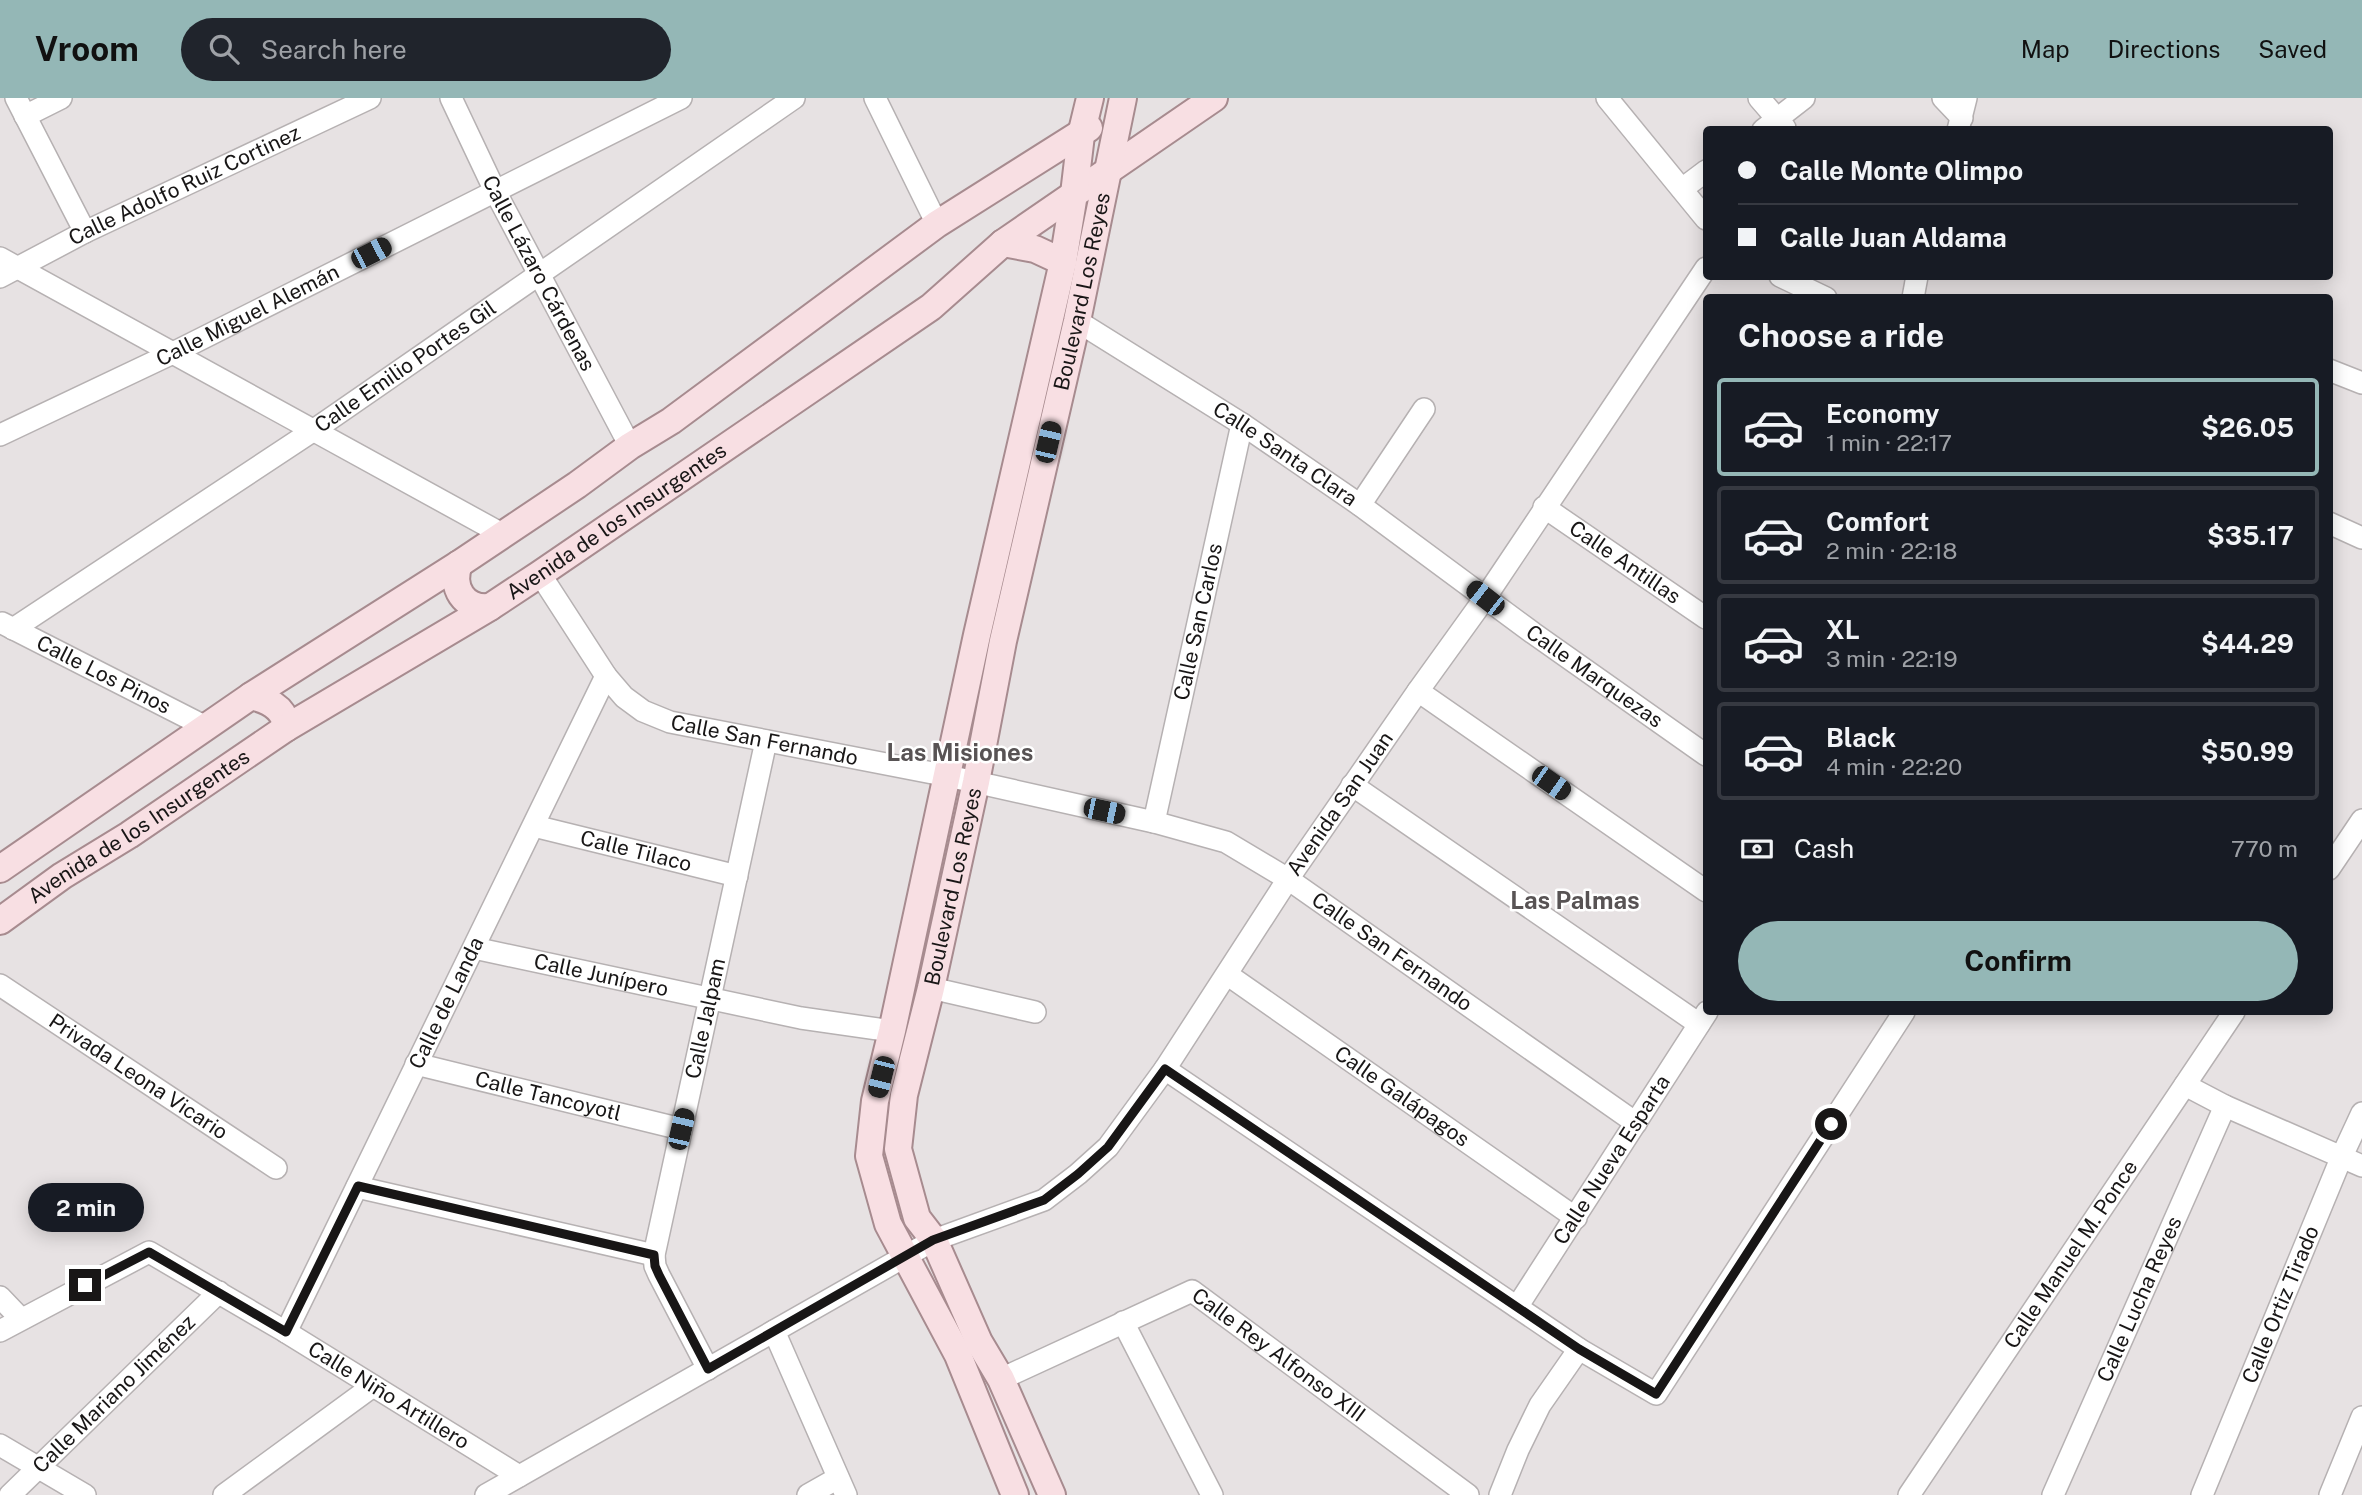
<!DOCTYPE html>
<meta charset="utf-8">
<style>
:root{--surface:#171b24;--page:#20242c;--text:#f1f3f6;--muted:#9ea1a6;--line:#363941;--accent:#94b7b6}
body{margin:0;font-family:"Public Sans",sans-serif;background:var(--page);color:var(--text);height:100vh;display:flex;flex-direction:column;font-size:26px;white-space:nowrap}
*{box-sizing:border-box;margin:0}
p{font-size:23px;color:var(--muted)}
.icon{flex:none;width:38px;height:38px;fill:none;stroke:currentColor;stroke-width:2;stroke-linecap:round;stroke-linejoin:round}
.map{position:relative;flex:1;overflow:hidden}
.side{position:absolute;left:1703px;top:196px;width:630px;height:721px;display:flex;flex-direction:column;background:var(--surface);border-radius:7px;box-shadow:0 4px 18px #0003}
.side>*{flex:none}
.top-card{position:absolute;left:1703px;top:28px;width:630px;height:154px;border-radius:7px;box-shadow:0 4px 18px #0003;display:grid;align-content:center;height:154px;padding:0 35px;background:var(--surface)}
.end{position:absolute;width:32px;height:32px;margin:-16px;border:9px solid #181616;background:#fff;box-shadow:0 0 0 4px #fff}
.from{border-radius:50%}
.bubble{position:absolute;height:49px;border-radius:24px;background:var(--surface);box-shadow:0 4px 18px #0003;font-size:23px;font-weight:700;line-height:49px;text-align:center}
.car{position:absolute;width:21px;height:42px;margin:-21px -10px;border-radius:9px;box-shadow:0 0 5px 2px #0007;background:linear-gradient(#222 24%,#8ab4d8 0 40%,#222 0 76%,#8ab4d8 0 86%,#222 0)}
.top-card b{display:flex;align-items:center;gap:24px;height:66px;font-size:26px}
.top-card b+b{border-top:2px solid var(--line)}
.top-card i{width:18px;height:18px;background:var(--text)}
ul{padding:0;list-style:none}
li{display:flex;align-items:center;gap:21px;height:98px;margin:0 14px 10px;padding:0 21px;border:4px solid var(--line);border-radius:7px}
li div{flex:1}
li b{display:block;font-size:26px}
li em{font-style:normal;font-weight:700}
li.selected{border-color:var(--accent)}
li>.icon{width:63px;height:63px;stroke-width:1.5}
h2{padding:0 35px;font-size:32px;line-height:84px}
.pay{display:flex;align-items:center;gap:18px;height:77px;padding:0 35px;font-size:26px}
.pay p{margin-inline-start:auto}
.button{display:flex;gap:14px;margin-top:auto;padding:14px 35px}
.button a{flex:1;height:80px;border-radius:42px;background:var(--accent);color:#111;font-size:28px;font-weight:700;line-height:80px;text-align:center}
header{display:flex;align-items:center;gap:42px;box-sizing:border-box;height:98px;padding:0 35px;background:var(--accent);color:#111}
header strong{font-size:33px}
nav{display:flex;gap:38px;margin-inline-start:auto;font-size:24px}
.search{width:490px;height:63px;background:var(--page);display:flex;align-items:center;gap:18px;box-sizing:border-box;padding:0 24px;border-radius:38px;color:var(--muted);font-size:26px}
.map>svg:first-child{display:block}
</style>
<header>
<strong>Vroom</strong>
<div class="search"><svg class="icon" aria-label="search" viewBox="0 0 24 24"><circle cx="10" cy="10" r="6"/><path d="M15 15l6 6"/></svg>Search here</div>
<nav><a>Map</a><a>Directions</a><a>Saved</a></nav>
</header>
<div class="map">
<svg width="2362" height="1397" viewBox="0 0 2362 1397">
<rect width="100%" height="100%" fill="#e7e2e3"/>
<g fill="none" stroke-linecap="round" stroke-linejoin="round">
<defs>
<g id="minor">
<path d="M16,0L85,134"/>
<path id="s1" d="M451,0L495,93L630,348"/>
<path d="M875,0L937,126"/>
<path d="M1607,0L1706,121"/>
<path d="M1759,0L1785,30"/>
<path d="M1943,0L1962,20"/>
<path d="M25,18L61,0"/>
<path d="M1763,32L1804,0"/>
<path d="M1958,32L1966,0"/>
<path d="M1682,91L1706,73"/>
<path d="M0,160L502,436"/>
<path d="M1780,178L1826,200"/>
<path id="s2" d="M0,179L85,134L370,0"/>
<path d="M1913,200L1917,178"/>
<path id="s3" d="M1077,223L1242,326L1360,407L1533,535L1706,657"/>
<path d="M2329,272L2362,285"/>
<path id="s4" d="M0,337L173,255L681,0"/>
<path d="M1360,407L1424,311"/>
<path id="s5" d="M1544,409L1706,520"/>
<path d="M2329,425L2362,440"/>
<path id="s6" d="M540,476L606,578L624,599L643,613L670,624L948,678L1154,724L1226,744L1288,781L1636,1025"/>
<path id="s7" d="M2,525L206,629"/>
<path id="s8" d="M13,531L314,332L794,0"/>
<path d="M1418,593L1706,793"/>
<path d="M1352,687L1699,926"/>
<path id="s9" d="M1154,724L1242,326"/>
<path id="s10" d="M534,728L737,778"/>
<path d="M2329,771L2362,722"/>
<path id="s11" d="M474,850L801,920L892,933"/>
<path id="s12" d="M1228,877L1576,1120"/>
<path id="s13" d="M0,887L276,1070"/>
<path d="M931,890L1035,914"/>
<path id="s14" d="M416,966L681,1031"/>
<path d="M1165,971L1579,1251L1656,1296L1904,914"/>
<path d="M2185,987L2225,1008L2362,1068"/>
<path d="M357,1089L654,1157"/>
<path d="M0,1199L21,1221"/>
<path id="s15" d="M1517,1209L1707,914"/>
<path d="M1123,1224L1212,1397"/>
<path id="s16" d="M0,1233L149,1154L286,1234L519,1378"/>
<path d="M774,1233L846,1397"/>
<path id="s17" d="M286,1234L606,578"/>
<path id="s18" d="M708,1271L659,1177L655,1168L654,1157L766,643"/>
<path id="s19" d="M1001,1281L1192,1193L1468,1397"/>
<path d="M0,1347L85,1397"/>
<path id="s20" d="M10,1397L219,1194"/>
<path d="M224,1397L373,1288"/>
<path id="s21" d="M486,1397L934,1142L1044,1102L1078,1076L1108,1049L1165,971L1288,781L1418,593L1485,500L1706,170"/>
<path d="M808,1397L838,1380"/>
<path d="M1500,1397L1518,1352L1540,1307L1579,1251"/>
<path id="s22" d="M1909,1397L2234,914"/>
<path id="s23" d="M2053,1397L2225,1008"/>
<path id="s24" d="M2202,1397L2342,1058L2362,1015"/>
<path d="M2330,1397L2362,1319"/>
</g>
<g id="major">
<path d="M1003,145L1035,151L1063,164"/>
<path d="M459,466C450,489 464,512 490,509"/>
<path d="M251,598C268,602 286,610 286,630"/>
<path d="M0,771L251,598L459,466L577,387L630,348L671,323L937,126L1089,30"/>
<path id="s25" d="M0,823L62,778L129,737L286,630L490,509L540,476L931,209L1003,145L1214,0"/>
<path d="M1015,1397L958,1257L888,1126L869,1058L875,1003L892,933L977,537L1063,164L1074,96L1081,37L1090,0"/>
<path id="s26" d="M1052,1397L1001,1281L979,1244L934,1142L917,1120L898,1051L904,997L931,890L976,684L1003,543L1077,223L1123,0"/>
</g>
</defs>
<use href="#minor" stroke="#b6b1b2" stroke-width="24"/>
<use href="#major" stroke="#a78b8f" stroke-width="30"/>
<use href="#minor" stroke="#fff" stroke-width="21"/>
<use href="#major" stroke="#f8dfe3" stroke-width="26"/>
</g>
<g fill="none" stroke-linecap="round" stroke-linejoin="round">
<path stroke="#181616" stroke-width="9" d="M85,1187L149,1154L286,1234L358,1088L654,1157L655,1168L659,1177L708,1271L933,1142L1044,1102L1078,1076L1108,1049L1165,971L1579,1251L1656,1296L1831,1026"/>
</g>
<g text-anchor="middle" stroke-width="5" stroke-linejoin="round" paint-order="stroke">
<g font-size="21" fill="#181616" stroke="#fff">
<text dy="7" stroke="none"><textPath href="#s2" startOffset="206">Calle Adolfo Ruiz Cortinez</textPath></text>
<text dy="7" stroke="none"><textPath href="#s1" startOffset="196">Calle Lázaro Cárdenas</textPath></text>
<text dy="7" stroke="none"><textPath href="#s26" startOffset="1258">Boulevard Los Reyes</textPath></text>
<text dy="7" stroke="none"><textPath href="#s4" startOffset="275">Calle Miguel Alemán</textPath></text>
<text dy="7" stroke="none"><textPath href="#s8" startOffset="472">Calle Emilio Portes Gil</textPath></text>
<text dy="7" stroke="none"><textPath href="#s3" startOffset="247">Calle Santa Clara</textPath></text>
<text dy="7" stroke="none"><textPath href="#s25" startOffset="735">Avenida de los Insurgentes</textPath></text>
<text dy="7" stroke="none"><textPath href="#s5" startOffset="98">Calle Antillas</textPath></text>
<text dy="7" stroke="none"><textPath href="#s9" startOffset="205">Calle San Carlos</textPath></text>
<text dy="7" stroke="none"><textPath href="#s7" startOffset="114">Calle Los Pinos</textPath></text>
<text dy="7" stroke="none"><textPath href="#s3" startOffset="628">Calle Marquezas</textPath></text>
<text dy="7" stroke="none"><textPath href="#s6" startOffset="298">Calle San Fernando</textPath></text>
<text dy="7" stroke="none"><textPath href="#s21" startOffset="1130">Avenida San Juan</textPath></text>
<text dy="7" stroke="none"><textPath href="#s25" startOffset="168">Avenida de los Insurgentes</textPath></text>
<text dy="7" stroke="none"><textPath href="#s10" startOffset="105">Calle Tilaco</textPath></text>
<text dy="7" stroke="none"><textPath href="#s26" startOffset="649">Boulevard Los Reyes</textPath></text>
<text dy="7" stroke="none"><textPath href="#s6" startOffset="970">Calle San Fernando</textPath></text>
<text dy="7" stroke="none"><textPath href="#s11" startOffset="130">Calle Junípero</textPath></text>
<text dy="7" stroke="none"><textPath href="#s17" startOffset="366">Calle de Landa</textPath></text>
<text dy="7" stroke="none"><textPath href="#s18" startOffset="369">Calle Jalpam</textPath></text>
<text dy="7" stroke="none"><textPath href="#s13" startOffset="166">Privada Leona Vicario</textPath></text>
<text dy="7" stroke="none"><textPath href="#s12" startOffset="212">Calle Galápagos</textPath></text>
<text dy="7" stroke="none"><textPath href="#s14" startOffset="136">Calle Tancoyotl</textPath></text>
<text dy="7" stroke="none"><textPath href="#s15" startOffset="175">Calle Nueva Esparta</textPath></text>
<text dy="7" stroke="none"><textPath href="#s22" startOffset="290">Calle Manuel M. Ponce</textPath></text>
<text dy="7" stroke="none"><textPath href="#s23" startOffset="214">Calle Lucha Reyes</textPath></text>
<text dy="7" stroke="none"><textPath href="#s24" startOffset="206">Calle Ortiz Tirado</textPath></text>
<text dy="7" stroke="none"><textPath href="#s19" startOffset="318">Calle Rey Alfonso XIII</textPath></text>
<text dy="7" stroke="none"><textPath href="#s20" startOffset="145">Calle Mariano Jiménez</textPath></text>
<text dy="7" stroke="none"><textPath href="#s16" startOffset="448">Calle Niño Artillero</textPath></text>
</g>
<g font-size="24" font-weight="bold" fill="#585354" stroke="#fff">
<text x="960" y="663">Las Misiones</text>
<text x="1575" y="811">Las Palmas</text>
</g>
</g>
</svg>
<i class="end from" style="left:1831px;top:1026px"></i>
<i class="end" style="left:85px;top:1187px"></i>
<div class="bubble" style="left:28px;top:1085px;width:116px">2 min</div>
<i class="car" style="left:371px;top:155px;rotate:63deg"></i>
<i class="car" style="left:1048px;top:344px;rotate:13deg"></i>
<i class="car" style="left:1485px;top:500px;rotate:308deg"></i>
<i class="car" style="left:1551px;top:685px;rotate:125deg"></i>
<i class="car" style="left:1104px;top:713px;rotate:102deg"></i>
<i class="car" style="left:881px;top:979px;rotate:194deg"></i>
<i class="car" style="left:681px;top:1031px;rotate:13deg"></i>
<div class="top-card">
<b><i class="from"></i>Calle Monte Olimpo</b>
<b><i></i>Calle Juan Aldama</b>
</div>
<section class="side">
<h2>Choose a ride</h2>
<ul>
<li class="selected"><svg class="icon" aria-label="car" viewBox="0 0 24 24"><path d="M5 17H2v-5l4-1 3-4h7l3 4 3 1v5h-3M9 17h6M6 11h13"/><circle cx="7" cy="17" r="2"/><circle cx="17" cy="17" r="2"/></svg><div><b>Economy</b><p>1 min · 22:17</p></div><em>$26.05</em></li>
<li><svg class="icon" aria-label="car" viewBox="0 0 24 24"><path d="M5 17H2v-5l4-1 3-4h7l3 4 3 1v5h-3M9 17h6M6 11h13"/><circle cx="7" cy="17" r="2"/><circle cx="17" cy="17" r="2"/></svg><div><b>Comfort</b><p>2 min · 22:18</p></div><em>$35.17</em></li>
<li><svg class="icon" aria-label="car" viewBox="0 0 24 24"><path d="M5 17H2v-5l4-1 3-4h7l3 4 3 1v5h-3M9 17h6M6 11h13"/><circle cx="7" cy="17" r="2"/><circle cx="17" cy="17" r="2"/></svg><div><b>XL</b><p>3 min · 22:19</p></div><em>$44.29</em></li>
<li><svg class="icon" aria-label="car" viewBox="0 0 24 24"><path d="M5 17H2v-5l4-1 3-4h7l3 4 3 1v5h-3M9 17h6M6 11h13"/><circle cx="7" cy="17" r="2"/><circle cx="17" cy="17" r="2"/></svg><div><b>Black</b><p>4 min · 22:20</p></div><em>$50.99</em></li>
</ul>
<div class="pay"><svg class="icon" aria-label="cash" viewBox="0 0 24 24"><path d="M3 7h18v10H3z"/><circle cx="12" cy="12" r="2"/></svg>Cash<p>770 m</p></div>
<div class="button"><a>Confirm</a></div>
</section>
</div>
